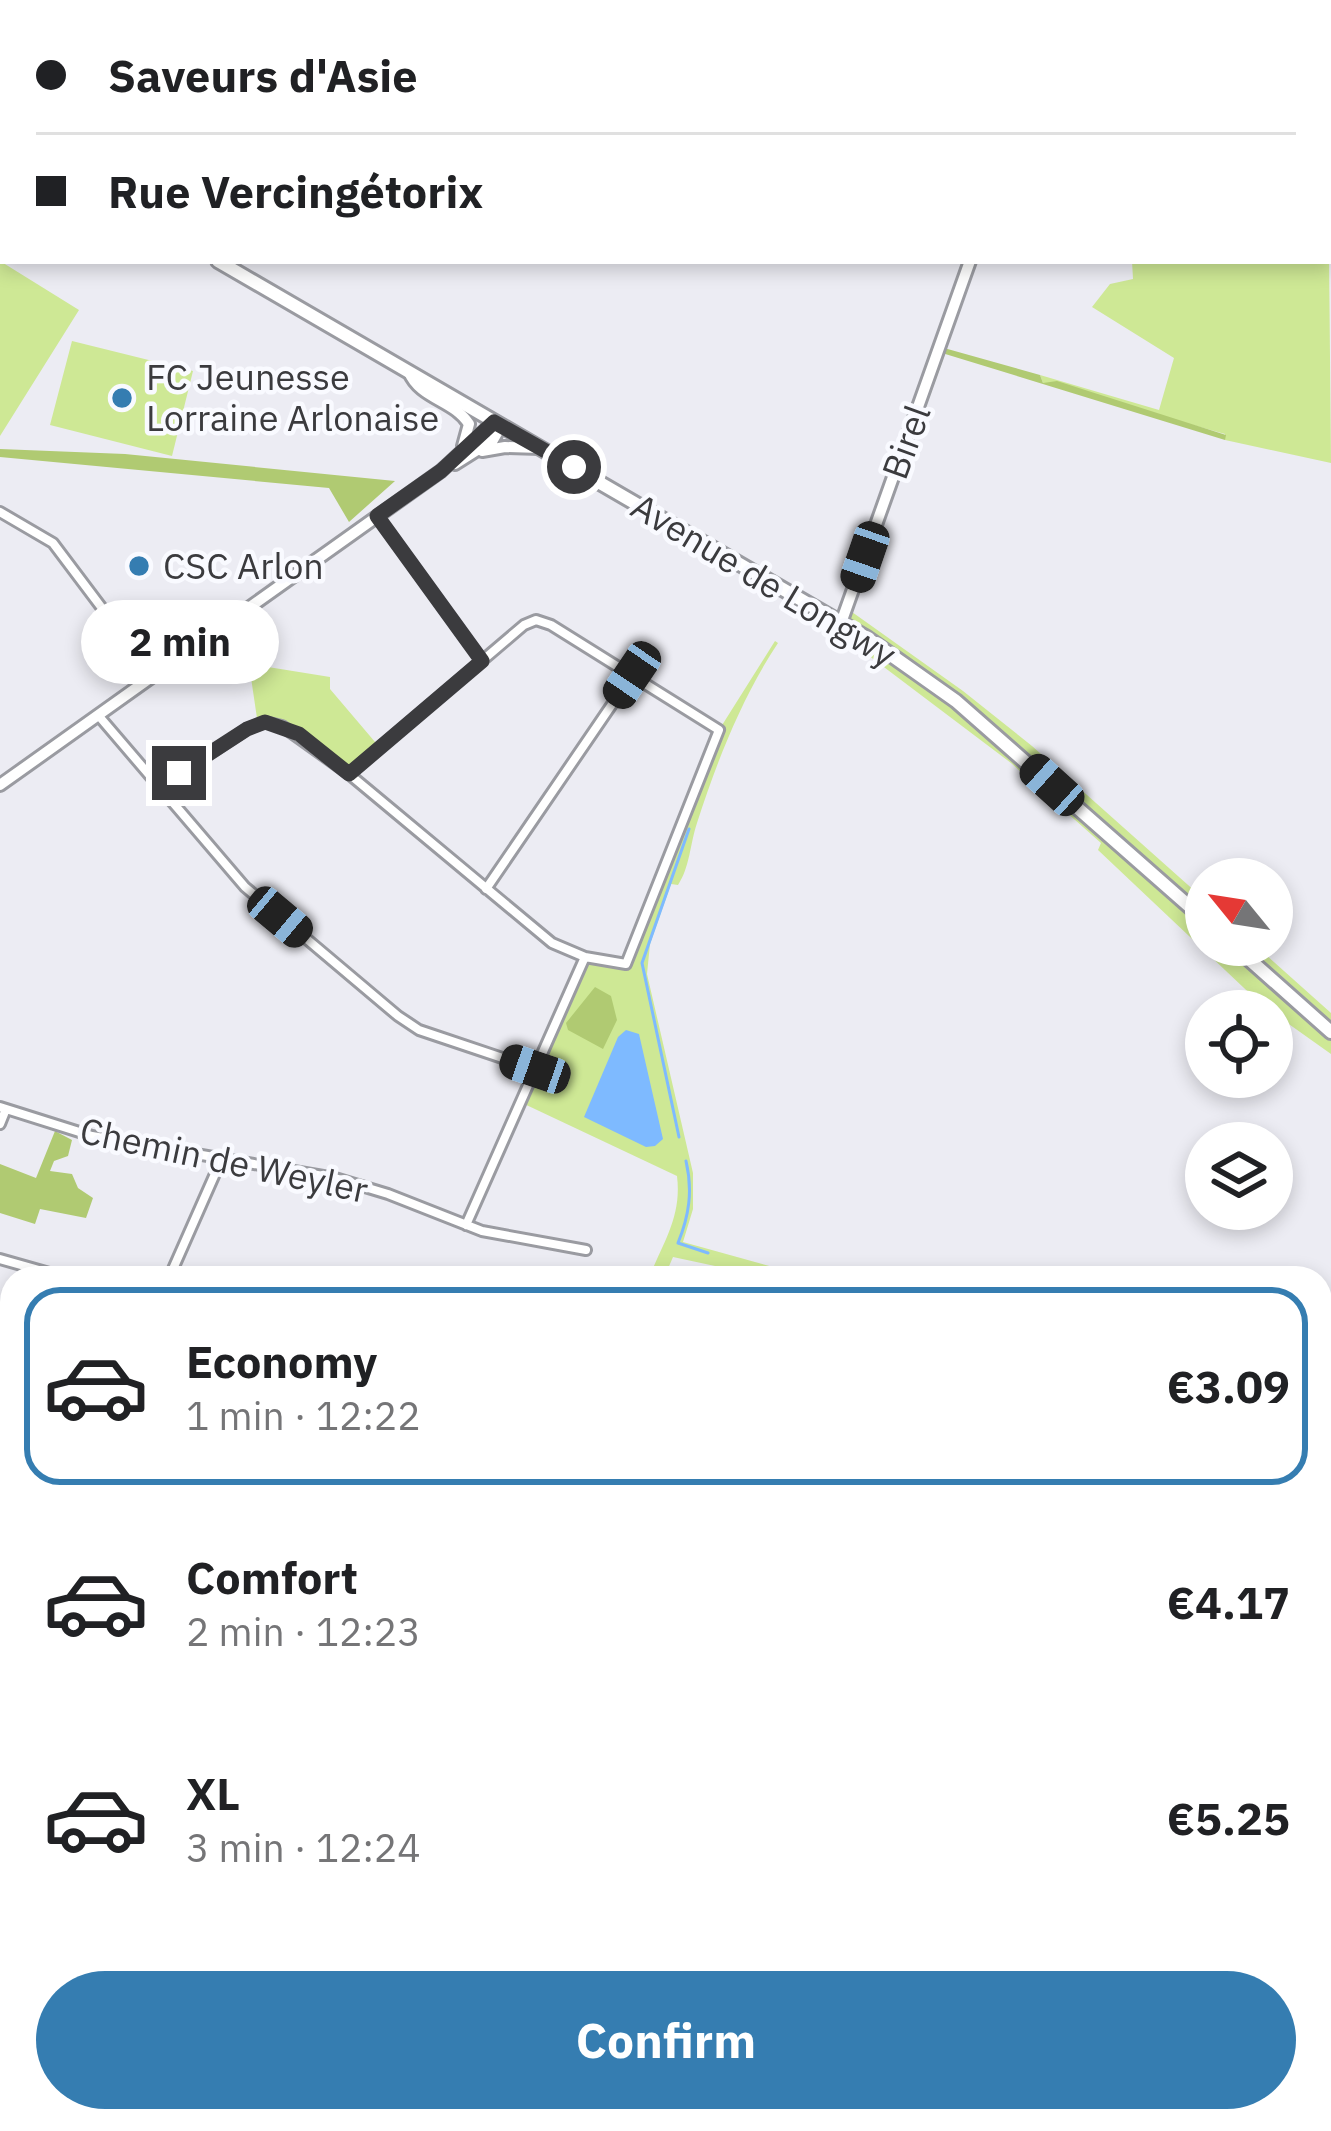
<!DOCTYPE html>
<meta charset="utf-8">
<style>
:root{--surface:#fff;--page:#f2f2f2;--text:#202124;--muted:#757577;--line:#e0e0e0;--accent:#357db1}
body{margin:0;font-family:"IBM Plex Sans",sans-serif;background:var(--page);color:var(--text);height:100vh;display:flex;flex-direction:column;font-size:45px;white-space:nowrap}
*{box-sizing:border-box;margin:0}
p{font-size:39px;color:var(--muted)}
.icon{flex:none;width:66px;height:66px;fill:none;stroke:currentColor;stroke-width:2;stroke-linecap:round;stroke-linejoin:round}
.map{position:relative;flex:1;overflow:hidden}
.drawer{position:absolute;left:0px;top:1266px;width:1332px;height:867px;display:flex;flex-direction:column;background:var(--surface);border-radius:36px 36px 0 0;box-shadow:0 6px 18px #0003}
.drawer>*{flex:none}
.top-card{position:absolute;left:0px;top:0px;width:1332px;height:264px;box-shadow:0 6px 18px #0003;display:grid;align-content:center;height:264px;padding:0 36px;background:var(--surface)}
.needle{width:78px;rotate:300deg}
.fabs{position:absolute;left:1185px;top:858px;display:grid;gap:24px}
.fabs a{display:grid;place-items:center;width:108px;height:108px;border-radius:50%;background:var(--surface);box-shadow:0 6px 18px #0003;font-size:60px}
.end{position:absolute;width:54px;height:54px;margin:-27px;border:15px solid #3b3b3e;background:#fff;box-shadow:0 0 0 6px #fff}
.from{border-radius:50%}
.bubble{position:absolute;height:84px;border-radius:42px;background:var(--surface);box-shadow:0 6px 18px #0003;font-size:39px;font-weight:700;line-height:84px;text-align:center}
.car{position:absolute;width:36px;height:72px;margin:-36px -18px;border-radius:15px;box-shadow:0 0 9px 3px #0007;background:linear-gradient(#222 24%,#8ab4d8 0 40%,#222 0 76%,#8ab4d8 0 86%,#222 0)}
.top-card b{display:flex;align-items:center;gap:42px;height:114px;font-size:45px}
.top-card b+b{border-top:3px solid var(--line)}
.top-card i{width:30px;height:30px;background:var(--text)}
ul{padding:21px 0 0;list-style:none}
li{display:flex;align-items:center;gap:36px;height:198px;margin:0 24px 18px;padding:0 12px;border:6px solid transparent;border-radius:36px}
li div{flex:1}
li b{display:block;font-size:45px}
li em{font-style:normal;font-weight:700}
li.selected{border-color:var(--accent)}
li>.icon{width:108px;height:108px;stroke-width:1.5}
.primary-button{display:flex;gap:24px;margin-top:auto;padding:24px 36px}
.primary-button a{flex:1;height:138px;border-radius:72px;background:var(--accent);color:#fff;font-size:48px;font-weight:700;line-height:138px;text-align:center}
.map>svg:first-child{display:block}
</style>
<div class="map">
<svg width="1331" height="2131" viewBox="0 0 1331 2131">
<rect width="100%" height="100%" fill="#ececf3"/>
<path fill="#cee895" d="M398,0H900L901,3H402Z
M1329,252L1331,463L1225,440V434L1043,383L1040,375L1159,410L1174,358L1092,307L1110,284L1133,279L1132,261H1329Z
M0,261L79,310L0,436Z
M964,261H975L943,353L945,354L852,612L963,691L1032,746L1206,901V945H1255L1331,1013V1054L1262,1005L1098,850L1101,843L1011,763L860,649L866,638L841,623L868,549L863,543Z
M72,341L193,371L172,456L50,425Z
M775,641L778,643C742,697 717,761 697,823C690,844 690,867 678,885L671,884L650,944L647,974L693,1173V1209L683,1242L813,1278H771L673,1257L664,1278H649C663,1242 682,1217 677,1176L520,1102L585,957L626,963L719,730Z
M249,664L330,677V689L381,749L349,774L282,726L258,725Z
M1331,1928V2066L1320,2065V1933Z"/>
<path fill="#b0ca72" d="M944,348L1040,375L1043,383L1057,381L1226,435L1225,440L942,353Z
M0,449L125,454L395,481L349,522L329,488L0,457Z
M595,987L611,996L617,1020L603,1049L568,1030L566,1023Z
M55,1131L72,1140L68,1156L54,1161L50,1171L72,1174L78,1188L93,1198L86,1218L40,1209L35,1224L0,1213V1164L36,1178Z
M0,1419L12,1424V1695L0,1692Z
M529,2121H678L630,2131H480Z
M1115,2121H1244L1331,2127V2131H974Z"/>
<path fill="#7ebaff" d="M626,1030L639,1034L663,1139L655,1146L646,1147L584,1117L618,1037Z"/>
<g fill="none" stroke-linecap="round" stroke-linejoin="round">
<path stroke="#7ebaff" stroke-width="3" d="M679,1137L642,963L689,829
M686,1161C693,1191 689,1216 678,1243L708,1253"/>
<defs>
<path id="street" d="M406,0L411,3
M0,512L53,543L153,676
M377,516L482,661
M98,715L245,887L398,1016L419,1030L535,1069
M349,774L524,625L536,620L551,625L719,730L626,964L585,957L466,1225
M160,787L247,729L265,722L282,726L349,774L552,943L585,957
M486,889L632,675
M0,1107L92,1136L335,1178L388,1194L482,1231L586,1250
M0,1124L6,1109
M0,1259L67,1278
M169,1278L222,1158"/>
<path id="secondary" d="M1061,3L1062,0
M1329,104L1331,105
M409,372C420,399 454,400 469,424L463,446
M482,451L505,447L540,448
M455,464L493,440L501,426
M841,623L970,261
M0,785L441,471L494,422
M1320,1933L1331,1928
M0,2119L13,2131
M480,2131L529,2121"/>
<path id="primary" d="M908,3L922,0
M0,39H3
M0,135L3,137
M218,261L867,638L956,701L1206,921
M1233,945L1331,1032"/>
<path id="highway" d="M1320,2086L1331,2087
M1320,2116L1331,2117
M675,2131L729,2121
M851,2131L948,2121"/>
</defs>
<use href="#street" stroke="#9a9ba1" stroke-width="14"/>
<use href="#secondary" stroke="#9a9ba1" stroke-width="16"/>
<use href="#primary" stroke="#9a9ba1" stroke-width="18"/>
<use href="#highway" stroke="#9a9ba1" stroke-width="20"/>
<use href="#street" stroke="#fff" stroke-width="8"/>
<use href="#secondary" stroke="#fff" stroke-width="10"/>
<use href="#primary" stroke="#fff" stroke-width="12"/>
<use href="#highway" stroke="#fff" stroke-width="14"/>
<defs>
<path id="rail" d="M0,212L3,211
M1329,246L1331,247"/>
</defs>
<use href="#rail" stroke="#8b8b90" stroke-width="8"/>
<use href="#rail" stroke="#f9faff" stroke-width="3" stroke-dasharray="9" stroke-linecap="butt"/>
</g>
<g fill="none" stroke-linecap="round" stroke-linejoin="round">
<path stroke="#3b3b3e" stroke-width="15" d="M179,773L247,729L265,722L299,734L349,774L482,661L377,516L441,471L494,422L574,467"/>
</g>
<g fill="#357db1" stroke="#f9faff" stroke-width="4.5">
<circle cx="122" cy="398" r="12"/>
<circle cx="139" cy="566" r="12"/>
</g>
<g text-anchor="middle" stroke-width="9" stroke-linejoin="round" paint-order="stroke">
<g font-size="36" fill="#3b3b3e" stroke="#f9faff" text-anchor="start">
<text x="146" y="390">FC Jeunesse<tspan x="146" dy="41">Lorraine Arlonaise</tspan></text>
<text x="163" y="579">CSC Arlon</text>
</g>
<g font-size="36" fill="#3b3b3e" stroke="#f9faff">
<text transform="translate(906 442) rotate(-70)" y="13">Birel</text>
<text transform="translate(764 580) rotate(31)" y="13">Avenue de Longwy</text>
<text transform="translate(224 1160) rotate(12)" y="13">Chemin de Weyler</text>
</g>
</g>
</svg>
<div class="fabs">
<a><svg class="needle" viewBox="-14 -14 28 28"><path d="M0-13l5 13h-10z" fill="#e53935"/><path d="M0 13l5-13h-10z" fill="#757577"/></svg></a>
<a><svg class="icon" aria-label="locate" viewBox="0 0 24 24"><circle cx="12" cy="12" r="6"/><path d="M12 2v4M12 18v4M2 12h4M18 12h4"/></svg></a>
<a><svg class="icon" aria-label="layers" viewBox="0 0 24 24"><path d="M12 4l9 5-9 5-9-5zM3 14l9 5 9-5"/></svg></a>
</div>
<i class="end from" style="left:574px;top:467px"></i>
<i class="end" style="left:179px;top:773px"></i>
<div class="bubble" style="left:81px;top:600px;width:198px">2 min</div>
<i class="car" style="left:865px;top:557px;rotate:199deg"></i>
<i class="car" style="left:632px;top:675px;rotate:214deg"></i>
<i class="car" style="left:1052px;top:785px;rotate:312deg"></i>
<i class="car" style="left:280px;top:917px;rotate:130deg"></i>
<i class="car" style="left:535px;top:1069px;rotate:289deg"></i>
<div class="top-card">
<b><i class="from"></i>Saveurs d'Asie</b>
<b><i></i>Rue Vercingétorix</b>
</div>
<section class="drawer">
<ul>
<li class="selected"><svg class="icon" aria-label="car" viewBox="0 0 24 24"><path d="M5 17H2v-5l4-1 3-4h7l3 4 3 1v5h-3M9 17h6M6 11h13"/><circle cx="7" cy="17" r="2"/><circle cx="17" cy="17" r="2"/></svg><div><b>Economy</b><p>1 min · 12:22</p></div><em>€3.09</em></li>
<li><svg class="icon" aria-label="car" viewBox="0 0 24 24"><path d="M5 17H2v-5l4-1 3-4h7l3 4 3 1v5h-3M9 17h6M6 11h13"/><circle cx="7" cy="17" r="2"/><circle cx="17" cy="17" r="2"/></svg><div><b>Comfort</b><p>2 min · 12:23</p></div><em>€4.17</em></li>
<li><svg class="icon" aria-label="car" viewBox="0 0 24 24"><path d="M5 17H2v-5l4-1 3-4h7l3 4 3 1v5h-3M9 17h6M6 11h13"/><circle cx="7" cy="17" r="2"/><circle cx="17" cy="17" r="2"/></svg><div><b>XL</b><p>3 min · 12:24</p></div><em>€5.25</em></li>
</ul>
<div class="primary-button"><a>Confirm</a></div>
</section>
</div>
